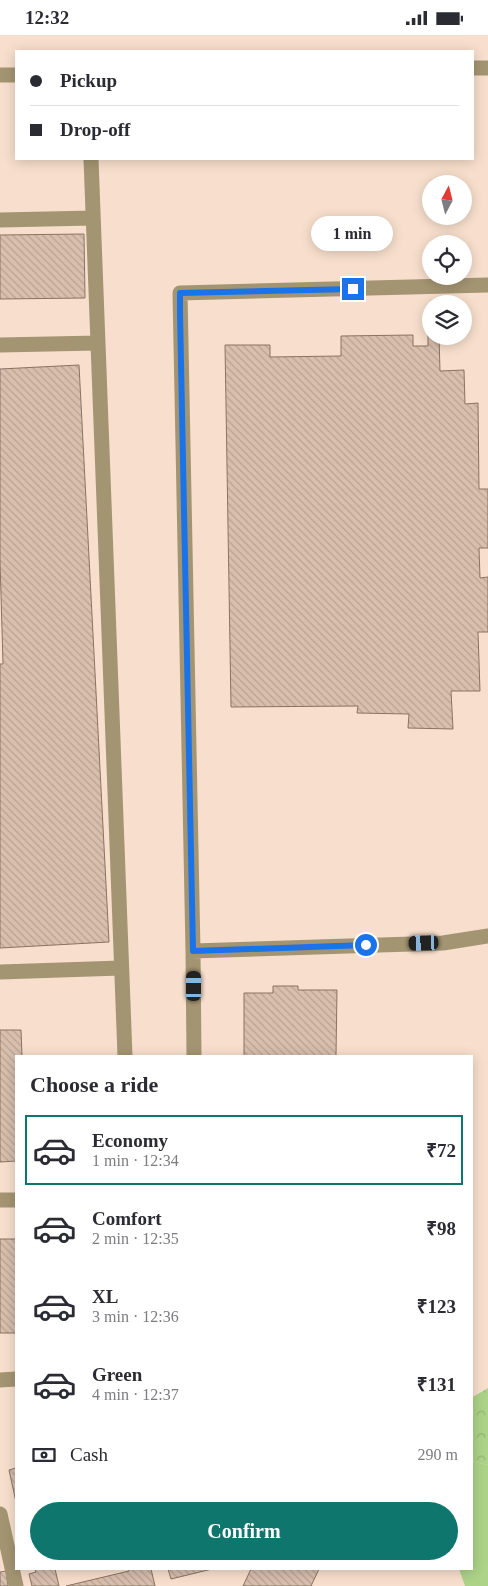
<!DOCTYPE html>
<meta charset="utf-8">
<style>
:root{--surface:#fff;--page:#f7f7f7;--text:#2b2b33;--muted:#7c7c81;--line:#e1e1e2;--accent:#0f766e}
body{margin:0;font-family:"Times New Roman",serif;background:var(--page);color:var(--text);height:100vh;display:flex;flex-direction:column;font-size:19px;white-space:nowrap}
*{box-sizing:border-box;margin:0}
p{font-size:16px;color:var(--muted)}
.icon{flex:none;width:28px;height:28px;fill:none;stroke:currentColor;stroke-width:2;stroke-linecap:round;stroke-linejoin:round}
.map{position:relative;flex:1;overflow:hidden}
.panel{position:absolute;left:15px;top:1020px;width:458px;height:515px;display:flex;flex-direction:column;background:var(--surface);border-radius:0px;box-shadow:0 2px 12px #0003}
.panel>*{flex:none}
.top-card{position:absolute;left:15px;top:15px;width:459px;height:110px;border-radius:0px;box-shadow:0 2px 12px #0003;display:grid;align-content:center;height:110px;padding:0 15px;background:var(--surface)}
.needle{width:32px;rotate:7deg}
.controls{position:absolute;left:422px;top:140px;display:grid;gap:10px}
.controls a{display:grid;place-items:center;width:50px;height:50px;border-radius:50%;background:var(--surface);box-shadow:0 2px 12px #0003;font-size:25px}
.end{position:absolute;width:22px;height:22px;margin:-11px;border:6px solid #1a73e8;background:#fff;box-shadow:0 0 0 2px #fff}
.from{border-radius:50%}
.bubble{position:absolute;height:35px;border-radius:18px;background:var(--surface);box-shadow:0 2px 12px #0003;font-size:16px;font-weight:800;line-height:35px;text-align:center}
.car{position:absolute;width:15px;height:30px;margin:-15px -8px;border-radius:6px;box-shadow:0 0 4px 1px #0007;background:linear-gradient(#222 24%,#8ab4d8 0 40%,#222 0 76%,#8ab4d8 0 86%,#222 0)}
.top-card b{display:flex;align-items:center;gap:18px;height:48px;font-size:19px}
.top-card b+b{border-top:1px solid var(--line)}
.top-card i{width:12px;height:12px;background:var(--text)}
ul{padding:0;list-style:none}
li{display:flex;align-items:center;gap:15px;height:70px;margin:0 10px 8px;padding:0 5px;border:2px solid transparent;border-radius:0px}
li div{flex:1}
li b{display:block;font-size:19px}
li em{font-style:normal;font-weight:800}
li.on{border-color:var(--accent)}
li>.icon{width:45px;height:45px;stroke-width:1.5}
h2{padding:0 15px;font-size:22px;line-height:60px}
.pay{display:flex;align-items:center;gap:12px;height:55px;padding:0 15px;font-size:19px}
.pay p{margin-inline-start:auto}
.action{display:flex;gap:10px;margin-top:auto;padding:10px 15px}
.action a{flex:1;height:58px;border-radius:30px;background:var(--accent);color:#fff;font-size:20px;font-weight:800;line-height:58px;text-align:center}
.status{display:flex;justify-content:space-between;align-items:center;height:35px;padding:0 25px;background:var(--surface);direction:ltr}
.status svg{height:14px;fill:currentColor}
.map>svg:first-child{display:block}
</style>
<div class="status"><b>12:32</b><svg viewBox="0 0 49 12"><path d="M0 12V9h3v3zM5 12V6h3v6zM10 12V3h3v9zM15 12V0h3v12zM26 1h20v11H26zM47 4h2v5h-2z"/></svg></div>
<div class="map">
<svg width="488" height="1551" viewBox="0 0 488 1551">
<defs>
<pattern id="forest-crowns" width="20" height="18" patternUnits="userSpaceOnUse" patternTransform="scale(1.25)"><rect width="20" height="18" fill="#acd388"/><path d="M2 6a3 3 0 1 1 6 0M12 15a3 3 0 1 1 6 0" fill="none" stroke="#93b474"/></pattern>
<pattern id="building-back-hatch" width="6" height="6" patternUnits="userSpaceOnUse" patternTransform="scale(1.25)"><rect width="6" height="6" fill="#d8bfae"/><path d="M-1 5l2 2M0 0l6 6M5-1l2 2" fill="none" stroke="#b9a394"/></pattern>
</defs>
<rect width="100%" height="100%" fill="#f8dfcd"/>
<path fill="#acd388" d="M471,1426L488,1430V1551H465L459,1534H471Z"/>
<path fill="url(#forest-crowns)" d="M488,1353V1430L471,1426V1363Z"/>
<path fill="url(#building-back-hatch)" stroke="#8a7363" d="M84,199L85,263L0,264V200Z
M428,297H431V301H439L440,336L464,335L465,369L478,368L479,454H488V513H479L480,543L488,542V597H478L480,656H451L453,694L408,693L409,679L357,678L358,671L231,672L225,310H270V322L341,321V301L413,300V311H428Z
M79,330L109,907L0,913V629H3L0,526V334Z
M273,951H298V955H337L336,1021H244V958H273Z
M0,995H21L22,1021H16V1126L0,1127Z
M0,1204H16V1298H0Z
M16,1433V1467L9,1435Z
M35,1534H55L59,1551H32L29,1539L36,1537Z
M129,1534H151L155,1551H66L129,1536Z
M168,1534H212L171,1544Z
M251,1534H319L311,1551H243Z
M6,1536L8,1551H0V1537Z"/>
<g fill="none" stroke-linecap="round" stroke-linejoin="round">
<path stroke="#a49572" stroke-width="15" d="M472,33H488
M0,40H16
M91,124L125,1021
M0,185L93,183
M488,250L180,258L193,916L443,908L488,901
M0,310L98,308
M193,916L194,1021
M0,937L121,933
M0,1165H16
M0,1345L16,1344
M0,1479L16,1551"/>
</g>
<g fill="none" stroke-linecap="round" stroke-linejoin="round">
<path stroke="#1a73e8" stroke-width="6" d="M353,254L180,258V278L193,916L366,910"/>
</g>
</svg>
<div class="controls">
<a><svg class="needle" viewBox="-14 -14 28 28"><path d="M0-13l5 13h-10z" fill="#e53935"/><path d="M0 13l5-13h-10z" fill="#7c7c81"/></svg></a>
<a><svg class="icon" aria-label="locate" viewBox="0 0 24 24"><circle cx="12" cy="12" r="6"/><path d="M12 2v4M12 18v4M2 12h4M18 12h4"/></svg></a>
<a><svg class="icon" aria-label="layers" viewBox="0 0 24 24"><path d="M12 4l9 5-9 5-9-5zM3 14l9 5 9-5"/></svg></a>
</div>
<i class="end from" style="left:366px;top:910px"></i>
<i class="end" style="left:353px;top:254px"></i>
<div class="bubble" style="left:311px;top:181px;width:82px">1 min</div>
<i class="car" style="left:424px;top:908px;rotate:268deg"></i>
<i class="car" style="left:194px;top:951px;rotate:0deg"></i>
<div class="top-card">
<b><i class="from"></i>Pickup</b>
<b><i></i>Drop-off</b>
</div>
<section class="panel">
<h2>Choose a ride</h2>
<ul>
<li class="on"><svg class="icon" aria-label="car" viewBox="0 0 24 24"><path d="M5 17H2v-5l4-1 3-4h7l3 4 3 1v5h-3M9 17h6M6 11h13"/><circle cx="7" cy="17" r="2"/><circle cx="17" cy="17" r="2"/></svg><div><b>Economy</b><p>1 min · 12:34</p></div><em>₹72</em></li>
<li><svg class="icon" aria-label="car" viewBox="0 0 24 24"><path d="M5 17H2v-5l4-1 3-4h7l3 4 3 1v5h-3M9 17h6M6 11h13"/><circle cx="7" cy="17" r="2"/><circle cx="17" cy="17" r="2"/></svg><div><b>Comfort</b><p>2 min · 12:35</p></div><em>₹98</em></li>
<li><svg class="icon" aria-label="car" viewBox="0 0 24 24"><path d="M5 17H2v-5l4-1 3-4h7l3 4 3 1v5h-3M9 17h6M6 11h13"/><circle cx="7" cy="17" r="2"/><circle cx="17" cy="17" r="2"/></svg><div><b>XL</b><p>3 min · 12:36</p></div><em>₹123</em></li>
<li><svg class="icon" aria-label="car" viewBox="0 0 24 24"><path d="M5 17H2v-5l4-1 3-4h7l3 4 3 1v5h-3M9 17h6M6 11h13"/><circle cx="7" cy="17" r="2"/><circle cx="17" cy="17" r="2"/></svg><div><b>Green</b><p>4 min · 12:37</p></div><em>₹131</em></li>
</ul>
<div class="pay"><svg class="icon" aria-label="cash" viewBox="0 0 24 24"><path d="M3 7h18v10H3z"/><circle cx="12" cy="12" r="2"/></svg>Cash<p>290 m</p></div>
<div class="action"><a>Confirm</a></div>
</section>
</div>
